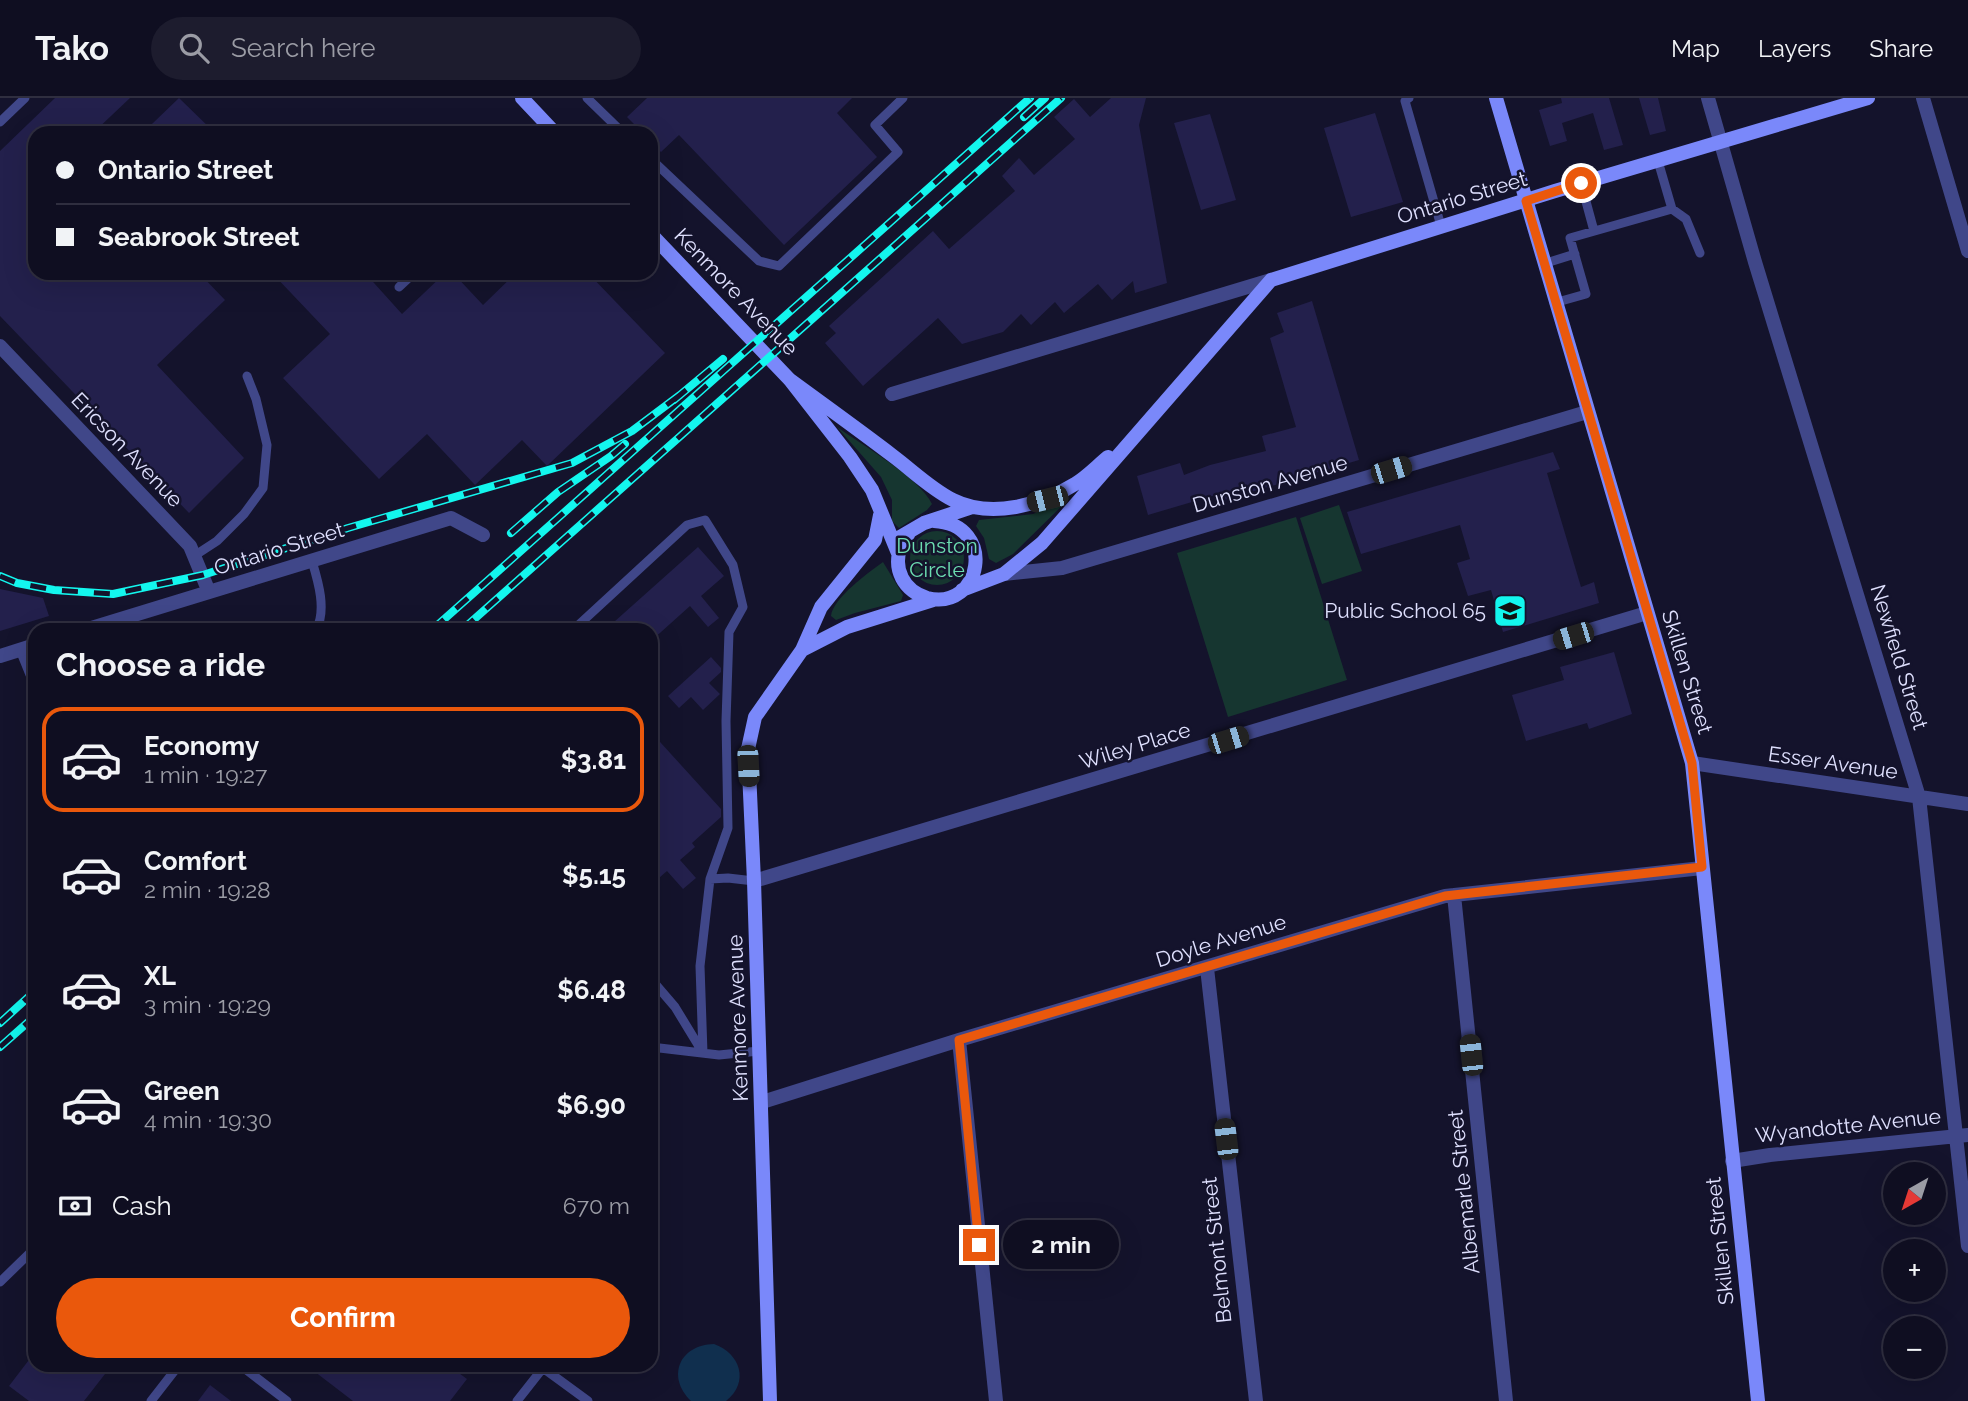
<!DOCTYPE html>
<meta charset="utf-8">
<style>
:root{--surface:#0f0e21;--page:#1d1c2e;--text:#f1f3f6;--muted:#9b9ca5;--line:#2f2e3f;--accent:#ea580c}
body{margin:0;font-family:Raleway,sans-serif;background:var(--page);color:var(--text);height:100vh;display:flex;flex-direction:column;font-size:26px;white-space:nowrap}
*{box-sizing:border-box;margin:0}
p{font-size:23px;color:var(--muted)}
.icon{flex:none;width:38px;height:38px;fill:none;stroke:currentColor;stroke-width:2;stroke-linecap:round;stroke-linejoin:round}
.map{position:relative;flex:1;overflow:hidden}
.drawer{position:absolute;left:28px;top:525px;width:630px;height:749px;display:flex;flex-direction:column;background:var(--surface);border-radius:21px;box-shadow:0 7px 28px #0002,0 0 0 2px var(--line)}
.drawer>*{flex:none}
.guide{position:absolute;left:28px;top:28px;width:630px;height:154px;border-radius:21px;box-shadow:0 7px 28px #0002,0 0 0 2px var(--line);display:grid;align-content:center;height:154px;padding:0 28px;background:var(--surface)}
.needle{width:46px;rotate:219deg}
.fabs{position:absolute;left:1883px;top:1064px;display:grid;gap:14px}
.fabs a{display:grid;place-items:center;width:63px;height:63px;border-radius:50%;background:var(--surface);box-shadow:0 7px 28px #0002,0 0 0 2px var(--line);font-size:35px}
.end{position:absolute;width:32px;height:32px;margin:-16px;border:9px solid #ea580c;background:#fff;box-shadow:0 0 0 4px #fff}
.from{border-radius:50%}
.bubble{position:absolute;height:49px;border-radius:24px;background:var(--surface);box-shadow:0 7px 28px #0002,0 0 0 2px var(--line);font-size:23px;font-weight:700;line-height:49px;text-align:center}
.car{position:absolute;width:21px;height:42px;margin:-21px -10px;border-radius:9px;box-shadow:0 0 5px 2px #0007;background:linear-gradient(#222 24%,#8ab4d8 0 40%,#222 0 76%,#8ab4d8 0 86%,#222 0)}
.guide b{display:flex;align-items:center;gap:24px;height:66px;font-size:26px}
.guide b+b{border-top:2px solid var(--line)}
.guide i{width:18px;height:18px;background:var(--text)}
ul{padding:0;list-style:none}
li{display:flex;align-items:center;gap:21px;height:105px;margin:0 14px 10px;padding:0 14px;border:4px solid transparent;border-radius:21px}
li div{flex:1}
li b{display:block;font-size:26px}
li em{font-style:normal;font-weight:700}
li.active{border-color:var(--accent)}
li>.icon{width:63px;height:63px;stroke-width:1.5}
h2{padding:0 28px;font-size:32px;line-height:84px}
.pay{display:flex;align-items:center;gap:18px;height:77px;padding:0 28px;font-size:26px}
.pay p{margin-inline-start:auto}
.cta{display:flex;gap:14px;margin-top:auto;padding:14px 28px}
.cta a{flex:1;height:80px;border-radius:42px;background:var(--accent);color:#fff;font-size:28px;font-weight:700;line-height:80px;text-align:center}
header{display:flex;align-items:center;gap:42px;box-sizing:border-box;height:98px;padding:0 35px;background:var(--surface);border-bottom:2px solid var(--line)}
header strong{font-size:33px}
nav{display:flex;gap:38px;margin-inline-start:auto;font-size:24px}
.search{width:490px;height:63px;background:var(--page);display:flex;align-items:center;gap:18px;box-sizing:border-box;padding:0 24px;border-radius:38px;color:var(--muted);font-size:26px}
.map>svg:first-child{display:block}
</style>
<header>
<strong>Tako</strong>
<div class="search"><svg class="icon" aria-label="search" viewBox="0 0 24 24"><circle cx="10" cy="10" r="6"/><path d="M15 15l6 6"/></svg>Search here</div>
<nav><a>Map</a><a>Layers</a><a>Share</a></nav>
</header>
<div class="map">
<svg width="1968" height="1303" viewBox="0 0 1968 1303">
<rect width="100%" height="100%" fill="#14132c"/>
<path fill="#163630" d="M837,329C862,347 920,380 932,406L927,412L899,430L892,423V402L881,379Z
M1070,400L1013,456L996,465L989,461L984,440L976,428L979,422L1033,416Z
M1339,407L1362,473L1322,486L1300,420Z
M1296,419L1347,582L1228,619L1177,455Z
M910 460a27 27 0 1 1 54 0a27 27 0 1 1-54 0Z
M883,464L903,497L901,503L855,515L836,522L831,518C833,500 868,475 883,464Z"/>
<path fill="#102f4e" d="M714,1246C740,1255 750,1284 726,1303H691C666,1279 679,1247 714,1246Z"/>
<path fill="#23204c" d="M55,0H130L93,35H35V175H199L225,202L157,267L244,360L189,415L0,218V53Z
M179,0L215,35H143L153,25Z
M647,0H852L837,15L877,59L784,147L679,37L661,54L651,44V35H643L627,19Z
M1111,0H1146L1139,27L1167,185L1135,195L1133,183L1112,202L1098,186L1064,215L1055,204L1031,227L1021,216L1003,234L962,246L938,220L863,288L825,245L836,235L829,228L933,133L949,151L1015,93L1002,78L1019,60L1034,77L1075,41L1054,19L1074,1L1090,19Z
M1561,0H1609L1623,47L1604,52L1593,15L1562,25L1567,43L1550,48L1539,12L1562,5Z
M1639,0H1658L1666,33L1650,37Z
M1375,15L1403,104L1351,119L1324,30Z
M1210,16L1236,102L1201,112L1174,25Z
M272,175H365L402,216L445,175H453L483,207L516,175H588L665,255L547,368L522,342L475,387L427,336L379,381L283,280L330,236Z
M1312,203L1359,362L1221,403L1219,396L1148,417L1137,378L1180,365L1184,377L1210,367L1266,353L1262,338L1296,329L1270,240L1284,234L1277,215Z
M1553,354L1560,371L1547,375L1581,489L1594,484L1599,505L1503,534L1491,492L1468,498L1457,465L1470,461L1460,427L1361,456L1347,414Z
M698,449L724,478L701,498L719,520L708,529L690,508L651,543V532H605Z
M0,491L43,500L49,518L0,533Z
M1614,554L1632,616L1589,631L1587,625L1526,643L1512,597L1564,582L1560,569Z
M711,559L721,570V574L709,585L720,596L703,612L691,599L679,610L668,598Z
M651,634L721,711V719L692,745L695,749L680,762L696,780L683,791L667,773L651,787Z
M35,1254V1267H112L84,1303H29L9,1288Z
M306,1267H448L467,1281L450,1303H353Z
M210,1287L231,1303H198Z"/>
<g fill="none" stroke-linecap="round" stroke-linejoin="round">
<path stroke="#404789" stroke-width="9" d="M587,0L623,35
M1409,0L1405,3L1441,128
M0,24L25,0
M651,61L759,163L779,168L898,54L875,27L903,0
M1658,63L1672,111
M1581,85L1594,133
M1543,166L1575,156
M399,189L414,175
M1554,205L1586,196L1570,140L1672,111L1686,121L1700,155
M194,458L217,443L244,416L263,390L267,347L256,301L247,278
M312,463C318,483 327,512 316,532
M573,532L687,427L705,422L733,467L743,509L729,534L726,623L728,730L710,781L700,868L703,955L675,909L651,881
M20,552L35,589
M710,781L728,780L754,783
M651,949L719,957L759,953
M0,1184L35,1150
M240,1267L287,1303
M151,1303L179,1267
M517,1303L543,1270L588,1303"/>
<path stroke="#404789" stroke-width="14" d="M1708,0L1755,164L1919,699L1968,1148
M1923,0L1968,153
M0,248L190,448L209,494
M892,296L1271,182
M1004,476L1062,470L1587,314
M85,532L451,420L483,437
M0,558L35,547
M1692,665L1968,706
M754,783L1647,515
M1454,797L1506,1303
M1207,870L1256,1303
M959,942L996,1303
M762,1004L959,942L1445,798L1702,770
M1732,1063L1770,1057L1968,1037"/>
<path stroke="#7a88fa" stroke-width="14" d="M522,0L555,35
M1496,0L1692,665L1758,1303
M651,136L790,282L850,359L872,392L898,455
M790,282C824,307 859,332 893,358C913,373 931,391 953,402C991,421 1041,407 1075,386C1087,379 1097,368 1108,359
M909,435C899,448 894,464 902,480C907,490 917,497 927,500C982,514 998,426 934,423
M900,439L924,425L972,409
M962,492L1004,476L1042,445L1271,182L1555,93L1868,0
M802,552L847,529L933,502
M770,1303L754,783L748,651L755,619L802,552L821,509L875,442L880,417"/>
<defs>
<path id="rail" d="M1024,19L1045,0
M674,302L723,261
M511,435L558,394L611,358L625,346
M0,478L17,485L54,492L113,496L203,477L348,430L572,365L632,333L680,297
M432,532L1030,0
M462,532L1061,0
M0,925L35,893
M0,949L35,918"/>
</defs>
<use href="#rail" stroke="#13f6ee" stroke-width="8"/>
<use href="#rail" stroke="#14132c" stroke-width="5" stroke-dasharray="16" stroke-linecap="butt"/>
</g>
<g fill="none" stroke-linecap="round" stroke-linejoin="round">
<path stroke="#ea580c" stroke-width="9" d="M979,1147L959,942L1445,798L1702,769L1692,665L1526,103L1581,85"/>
</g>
<defs>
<symbol id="school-square" viewBox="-11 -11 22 22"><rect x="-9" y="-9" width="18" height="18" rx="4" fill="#13f6ee" stroke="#14132c"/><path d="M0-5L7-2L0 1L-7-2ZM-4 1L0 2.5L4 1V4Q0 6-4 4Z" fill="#111"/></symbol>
</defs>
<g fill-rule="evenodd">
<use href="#school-square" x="1491" y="494" width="38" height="38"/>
</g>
<g text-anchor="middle" stroke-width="5" stroke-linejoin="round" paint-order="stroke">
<g font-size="21" fill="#dfe0fe" stroke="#14132c">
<text transform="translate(1462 100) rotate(-17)" y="7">Ontario Street</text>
<text transform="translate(736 194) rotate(46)" y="7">Kenmore Avenue</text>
<text transform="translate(127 352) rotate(46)" y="7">Ericson Avenue</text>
<text transform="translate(1270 386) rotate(-16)" y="7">Dunston Avenue</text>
<text transform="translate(279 451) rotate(-17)" y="7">Ontario Street</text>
<text transform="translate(1899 559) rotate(73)" y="7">Newfield Street</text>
<text transform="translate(1687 574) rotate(73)" y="7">Skillen Street</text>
<text transform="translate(1135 648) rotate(-17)" y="7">Wiley Place</text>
<text transform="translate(1833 665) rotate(8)" y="7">Esser Avenue</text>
<text transform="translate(1221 843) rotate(-17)" y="7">Doyle Avenue</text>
<text transform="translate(738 920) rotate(-92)" y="7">Kenmore Avenue</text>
<text transform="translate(1848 1028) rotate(-6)" y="7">Wyandotte Avenue</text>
<text transform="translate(1464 1094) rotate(-96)" y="7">Albemarle Street</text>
<text transform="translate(1720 1143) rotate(-96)" y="7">Skillen Street</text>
<text transform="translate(1217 1152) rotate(-96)" y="7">Belmont Street</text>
</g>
<g font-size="21" fill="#6cddb1" stroke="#14132c">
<text x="937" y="455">Dunston<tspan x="937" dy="24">Circle</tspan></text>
</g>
<g font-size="21" fill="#dfe0fe" stroke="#14132c" text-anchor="end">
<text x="1486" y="520">Public School 65</text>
</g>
</g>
</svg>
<div class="fabs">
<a><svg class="needle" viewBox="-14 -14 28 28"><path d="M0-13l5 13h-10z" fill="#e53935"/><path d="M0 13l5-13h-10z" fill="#9b9ca5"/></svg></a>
<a>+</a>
<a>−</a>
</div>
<i class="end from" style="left:1581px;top:85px"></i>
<i class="end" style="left:979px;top:1147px"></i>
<div class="bubble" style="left:1003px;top:1122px;width:116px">2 min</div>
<i class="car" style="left:1391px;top:372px;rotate:73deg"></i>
<i class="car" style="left:1047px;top:401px;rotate:256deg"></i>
<i class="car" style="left:1573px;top:538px;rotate:253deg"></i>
<i class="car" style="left:1228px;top:642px;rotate:73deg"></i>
<i class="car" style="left:748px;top:668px;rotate:177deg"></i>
<i class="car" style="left:1471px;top:957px;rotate:354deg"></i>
<i class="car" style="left:1226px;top:1041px;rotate:353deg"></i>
<div class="guide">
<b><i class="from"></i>Ontario Street</b>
<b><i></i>Seabrook Street</b>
</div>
<section class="drawer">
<h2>Choose a ride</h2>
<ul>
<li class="active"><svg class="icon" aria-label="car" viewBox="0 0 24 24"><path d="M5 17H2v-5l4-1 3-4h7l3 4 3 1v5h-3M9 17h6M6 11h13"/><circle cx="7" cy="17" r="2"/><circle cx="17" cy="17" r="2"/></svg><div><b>Economy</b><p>1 min · 19:27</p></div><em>$3.81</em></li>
<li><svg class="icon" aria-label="car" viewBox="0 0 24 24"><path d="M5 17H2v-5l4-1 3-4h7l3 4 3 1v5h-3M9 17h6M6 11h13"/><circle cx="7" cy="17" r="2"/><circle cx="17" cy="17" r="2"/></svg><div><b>Comfort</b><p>2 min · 19:28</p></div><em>$5.15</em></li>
<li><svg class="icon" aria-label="car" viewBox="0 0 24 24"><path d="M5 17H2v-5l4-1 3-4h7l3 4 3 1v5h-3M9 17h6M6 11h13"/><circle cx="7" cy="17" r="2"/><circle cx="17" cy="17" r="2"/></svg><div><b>XL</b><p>3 min · 19:29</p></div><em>$6.48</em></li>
<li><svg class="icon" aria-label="car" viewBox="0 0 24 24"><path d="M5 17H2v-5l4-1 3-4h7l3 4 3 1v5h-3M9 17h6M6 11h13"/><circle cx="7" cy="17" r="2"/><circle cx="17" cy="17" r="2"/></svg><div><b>Green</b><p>4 min · 19:30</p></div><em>$6.90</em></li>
</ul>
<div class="pay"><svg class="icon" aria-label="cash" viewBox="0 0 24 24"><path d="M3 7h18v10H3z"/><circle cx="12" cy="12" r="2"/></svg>Cash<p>670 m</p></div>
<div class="cta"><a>Confirm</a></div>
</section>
</div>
